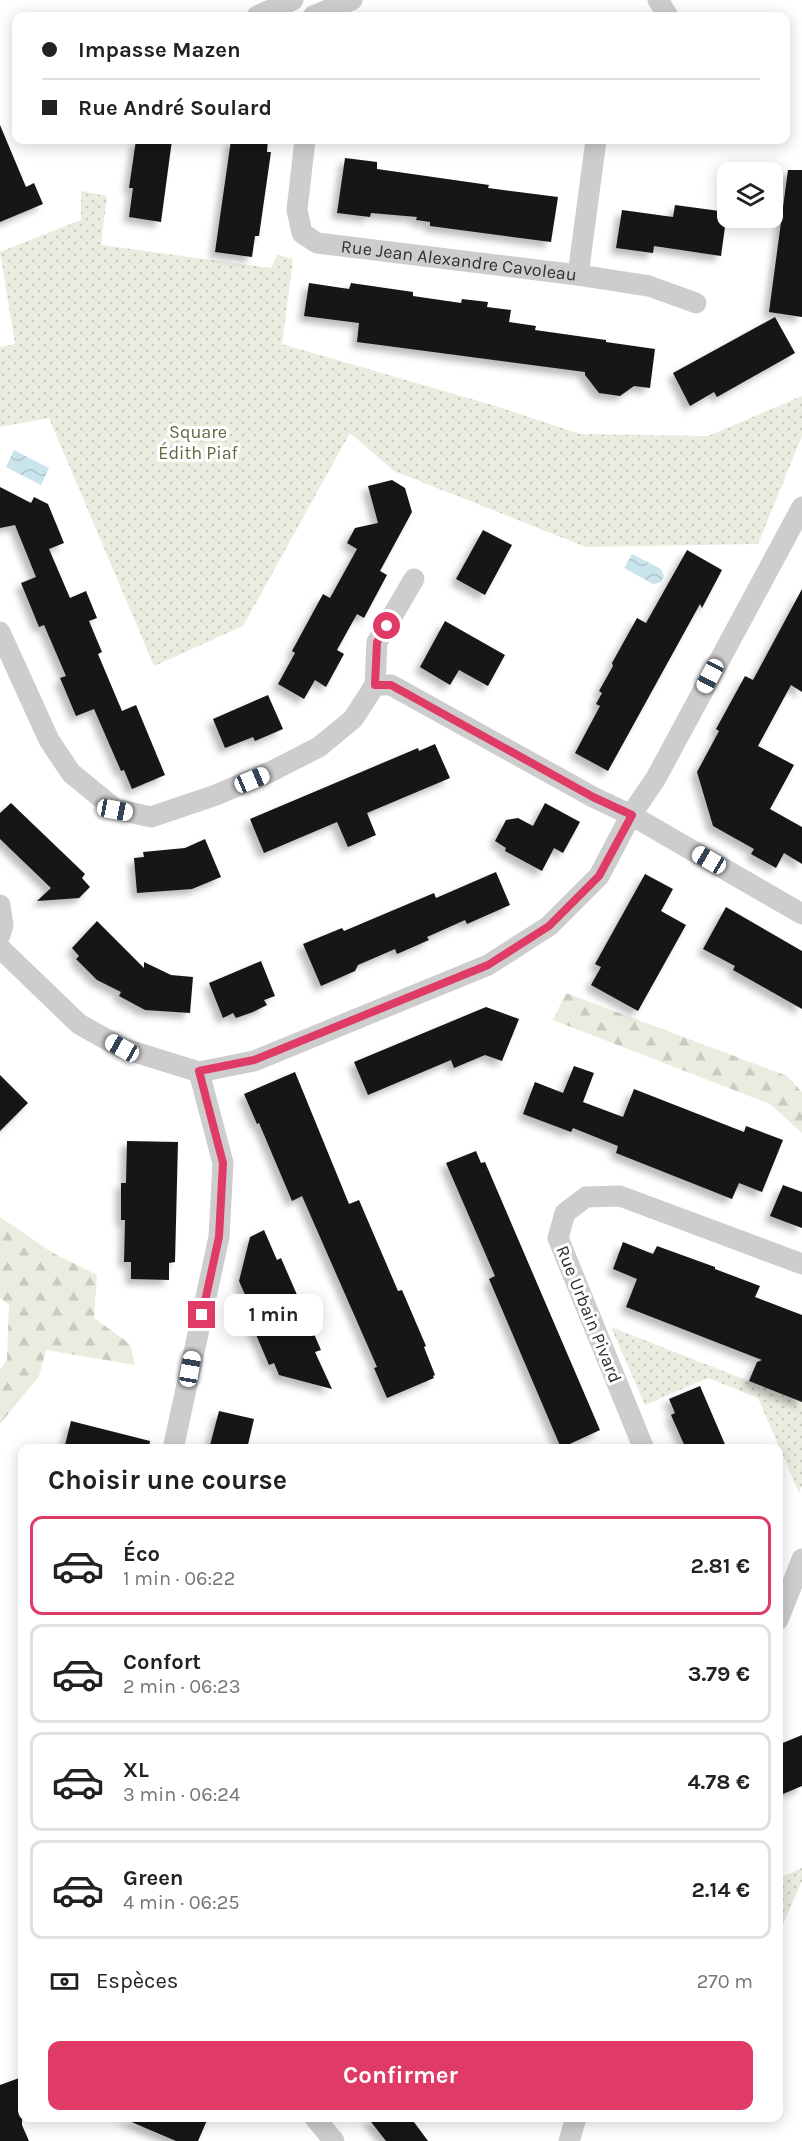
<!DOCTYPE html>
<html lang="fr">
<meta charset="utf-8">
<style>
:root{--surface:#fff;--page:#f2f2f2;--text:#222;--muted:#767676;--line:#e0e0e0;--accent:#e03a67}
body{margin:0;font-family:Karla,sans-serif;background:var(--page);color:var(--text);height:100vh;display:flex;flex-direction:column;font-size:22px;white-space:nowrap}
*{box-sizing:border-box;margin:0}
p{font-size:20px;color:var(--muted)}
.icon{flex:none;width:33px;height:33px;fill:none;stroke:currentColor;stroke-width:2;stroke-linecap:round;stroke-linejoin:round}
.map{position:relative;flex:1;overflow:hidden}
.details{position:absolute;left:18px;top:1444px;width:765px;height:678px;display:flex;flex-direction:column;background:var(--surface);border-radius:12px;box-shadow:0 3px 15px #0003}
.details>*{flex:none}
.guide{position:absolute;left:12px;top:12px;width:778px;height:132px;border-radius:12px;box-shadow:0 3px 15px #0003;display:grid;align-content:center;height:132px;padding:0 30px;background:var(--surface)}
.controls{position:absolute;left:717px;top:162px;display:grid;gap:12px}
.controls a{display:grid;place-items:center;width:66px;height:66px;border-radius:12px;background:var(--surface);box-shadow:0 3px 15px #0003;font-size:30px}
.end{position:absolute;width:27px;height:27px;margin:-14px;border:8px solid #e03a67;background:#fff;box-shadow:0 0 0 3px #fff}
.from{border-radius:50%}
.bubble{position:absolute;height:42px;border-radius:12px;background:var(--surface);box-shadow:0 3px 15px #0003;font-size:20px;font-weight:700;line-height:42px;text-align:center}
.car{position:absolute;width:18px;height:36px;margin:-18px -9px;border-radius:8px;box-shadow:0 0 4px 2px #0007;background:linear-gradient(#fff 24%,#345 0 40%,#fff 0 76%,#345 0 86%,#fff 0)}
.guide b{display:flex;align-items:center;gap:21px;height:57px;font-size:22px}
.guide b+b{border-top:2px solid var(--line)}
.guide i{width:15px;height:15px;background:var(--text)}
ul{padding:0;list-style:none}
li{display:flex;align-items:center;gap:18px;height:99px;margin:0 12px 9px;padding:0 18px;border:3px solid var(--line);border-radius:12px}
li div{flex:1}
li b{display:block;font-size:22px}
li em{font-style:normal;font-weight:700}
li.selected{border-color:var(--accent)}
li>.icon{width:54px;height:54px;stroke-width:1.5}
h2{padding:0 30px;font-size:27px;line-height:72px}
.pay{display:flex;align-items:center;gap:15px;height:66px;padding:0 30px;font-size:22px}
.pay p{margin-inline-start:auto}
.action{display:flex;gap:12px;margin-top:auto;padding:12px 30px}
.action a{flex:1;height:69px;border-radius:12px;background:var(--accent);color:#fff;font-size:24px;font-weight:700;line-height:69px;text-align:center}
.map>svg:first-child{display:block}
</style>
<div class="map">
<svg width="802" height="2141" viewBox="0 0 802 2141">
<defs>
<pattern id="grass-dots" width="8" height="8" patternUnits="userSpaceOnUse" patternTransform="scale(1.5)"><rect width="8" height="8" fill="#e9eddf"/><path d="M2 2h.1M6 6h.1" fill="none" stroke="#c8ccc0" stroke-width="1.8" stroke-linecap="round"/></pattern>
<pattern id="forest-firs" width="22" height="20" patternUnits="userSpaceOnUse" patternTransform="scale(1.5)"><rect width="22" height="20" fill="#e9eddf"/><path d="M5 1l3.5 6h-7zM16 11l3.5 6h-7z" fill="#c8ccc0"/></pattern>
<pattern id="water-waves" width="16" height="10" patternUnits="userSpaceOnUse" patternTransform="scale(1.5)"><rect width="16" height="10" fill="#c9e4ea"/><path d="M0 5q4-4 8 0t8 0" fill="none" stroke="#adc4c9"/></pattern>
<filter id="shadow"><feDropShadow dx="-5.5" dy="5.5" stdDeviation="3" flood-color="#0004"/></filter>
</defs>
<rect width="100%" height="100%" fill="#fff"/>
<path fill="url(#grass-dots)" d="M81,191L107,196L101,245L271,268L277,255L293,259L282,344L499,407L580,434L708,436L802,396V436L758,544L586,547L394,471L350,433L243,626L154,666L49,418L0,427V347L15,344L0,252L81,220Z
M611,1327L802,1402V1485L799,1493L758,1398L708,1378L645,1405Z
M802,1868V1881L779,1933V1878Z"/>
<path fill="url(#forest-firs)" d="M566,993L787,1076L802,1092V1133L770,1104L553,1020Z
M0,1217L53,1253L97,1275L94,1318L130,1344L135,1365L46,1350L39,1376L0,1424V1370L7,1360L9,1305L0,1298Z"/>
<path fill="url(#water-waves)" d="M14,450L49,468L41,485L6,467Z
M632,554L661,569L664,576L661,582L653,584L624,568Z"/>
<path fill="#171717" filter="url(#shadow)" d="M0,125L26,187L34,183L43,204L0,222Z
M136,140H172L161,222L129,217L133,188H129Z
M231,140H268L267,152H271L259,236H255L252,257L215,252Z
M345,158L377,162V169L489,185L488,188L558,197L551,242L430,226V222L416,220L417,217L371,213L370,217L337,213Z
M788,170H802V317L769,312Z
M675,205L727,212L721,256L654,246L653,253L616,248L622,210L673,217Z
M309,283L349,289L351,283L413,292V296L461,303L462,299L488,302L487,307L511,310L509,322L536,326L535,330L606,340V342L655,349L650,388L634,386L620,396L599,393L585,375V372L357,342L359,323L304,316Z
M775,317L795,353L717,397L714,392L690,406L673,373Z
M392,480L405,488L412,512L380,571L387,575L364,618L357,614L337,650L344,654L326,687L315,680L304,699L278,684L295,653L292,651L323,594L330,598L357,549L347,543L355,528L378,523L368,486Z
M0,487L31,503L34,497L48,504L64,543L49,549L70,598L86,591L97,618L89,621L102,652L98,654L122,711L136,705L165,775L132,789L124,770L121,771L94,709L76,716L60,678L66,676L44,625L39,627L21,583L36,577L15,525L0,528Z
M483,530L512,545L485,595L456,579Z
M687,550L722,570L702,608L700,604L608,771L575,753L600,706L596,704L602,693L599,691L613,666L612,663L637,618L646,623Z
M802,589V692L791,685L758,746L794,765L770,809L802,827V864L784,853L776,868L751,854L754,849L713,826L697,772L719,731L716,729L745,676L753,680Z
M445,621L505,655L488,686L459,670L450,685L420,667Z
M268,695L283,729L255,741L253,737L225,748L213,719Z
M435,744L450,778L367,813L376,835L348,847L337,822L264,853L250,819L418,748L419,751Z
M11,803L85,874L82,878L90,887L79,898L37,901L51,888L0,839V813Z
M545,803L580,822L563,853L554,848L542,871L505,851L506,848L495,841L506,820L518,818L533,826Z
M205,839L221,877L192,889L137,893L134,858L144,857L143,852L185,848Z
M496,872L510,905L467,924L465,920L427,937L429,940L397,954L395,949L358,965L355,971L321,986L303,944L342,928L344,931L434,893L436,898Z
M645,874L673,889L661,911L686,925L638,1011L591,985L601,967L595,964Z
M726,907L802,951V1009L733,970L735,966L703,949Z
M97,921L144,968V962L171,975L193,977L190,1013L145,1010L119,996L121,992L97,980L76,959L79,956L72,948Z
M261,961L275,996L264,1000L267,1005L253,1012L236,1018L233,1013L223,1018L209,983Z
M486,1007L519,1019L502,1061L485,1055L454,1068L451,1060L368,1095L354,1062Z
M574,1066L594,1073L583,1102L623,1117L634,1089L744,1132L746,1126L783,1140L762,1192L739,1183L732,1199L616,1153L618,1146L573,1128L571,1132L523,1114L535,1082L563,1093Z
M295,1072L349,1204L359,1200L398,1291L402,1290L426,1346L424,1347L435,1375L433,1376L434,1378L387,1398L374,1368L377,1367L302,1196L292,1201L259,1123L257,1124L244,1094Z
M0,1075L28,1103L0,1131Z
M127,1141L178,1142L175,1262L169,1263V1280L131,1279V1262H124L125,1220H121V1183H126Z
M476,1151L481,1163L485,1162L600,1430L561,1448L489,1279L495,1276L446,1163Z
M783,1185L802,1192V1228L770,1216Z
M264,1230L277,1260L281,1258L321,1350L315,1352L332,1389L279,1375L274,1363L269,1365L245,1309L250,1306L239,1281L250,1237Z
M623,1242L653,1254L657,1246L715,1267V1269L760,1286L755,1297L802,1315V1402L749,1381L757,1362L762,1360L626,1307L637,1279L613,1269Z
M700,1386L727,1449H686L671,1415L675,1413L669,1399Z
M219,1411L254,1419L247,1449H209Z
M71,1421L150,1441L149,1449H64Z
M802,1735V1786L778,1796V1745Z
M22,2077V2125L29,2141H0V2085Z
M122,2118H208L198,2141H176Z
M368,2118H411L428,2141H386Z"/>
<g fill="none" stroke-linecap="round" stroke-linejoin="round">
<g stroke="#cdcdcd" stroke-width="21">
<path d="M658,0L668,16"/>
<path d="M257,16L293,0"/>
<path d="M313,16L352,0"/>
<path id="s1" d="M305,140L297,210L302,233L317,243L578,275L596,140"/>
<path d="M578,275L649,286L696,303"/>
<path d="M0,632L49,740L71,773L115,809L151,817L216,795L270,772L319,747L353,719L375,685H391L593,797L631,815L802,914"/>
<path d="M375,685L377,642L414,579"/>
<path d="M0,905L3,925L0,935"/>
<path d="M0,948L79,1024L122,1048L199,1072L254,1061L488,965L549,926L599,876L631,815L656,778L802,507"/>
<path d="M173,1449L219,1237L223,1163L199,1072"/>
<path d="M644,1449L558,1238L565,1213L586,1197L620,1196L802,1264"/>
<path d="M778,1620L802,1559"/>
<path d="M315,2118L334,2141"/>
<path d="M569,2141L576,2118"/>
</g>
</g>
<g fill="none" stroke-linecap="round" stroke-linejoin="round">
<path stroke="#e03a67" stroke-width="8" d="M202,1315L219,1237L223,1163L199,1071L254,1060L488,965L549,926L599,876L632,815L593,797L391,685H375L377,642L387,626"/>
</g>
<g text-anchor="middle" stroke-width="6" stroke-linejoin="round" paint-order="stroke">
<g font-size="18" fill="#303030" stroke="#fff">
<text dy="6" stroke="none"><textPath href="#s1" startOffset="255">Rue Jean Alexandre Cavoleau</textPath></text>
<text transform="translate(589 1314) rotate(68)" y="6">Rue Urbain Pivard</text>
</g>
<g font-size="18" fill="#5c6b3f" stroke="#fff">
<text x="198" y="438">Square<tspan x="198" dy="21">Édith Piaf</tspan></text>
</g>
</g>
</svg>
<div class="controls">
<a><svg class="icon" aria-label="layers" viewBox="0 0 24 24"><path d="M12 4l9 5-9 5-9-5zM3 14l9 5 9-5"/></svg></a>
</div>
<i class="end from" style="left:387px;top:626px"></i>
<i class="end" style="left:202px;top:1315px"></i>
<div class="bubble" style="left:224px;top:1294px;width:99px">1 min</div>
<i class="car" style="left:710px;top:676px;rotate:208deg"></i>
<i class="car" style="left:252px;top:780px;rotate:67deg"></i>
<i class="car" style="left:115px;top:810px;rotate:101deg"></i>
<i class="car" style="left:709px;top:860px;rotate:300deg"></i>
<i class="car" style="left:122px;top:1048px;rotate:299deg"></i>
<i class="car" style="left:190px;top:1369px;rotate:10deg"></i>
<div class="guide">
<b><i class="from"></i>Impasse Mazen</b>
<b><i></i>Rue André Soulard</b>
</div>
<section class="details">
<h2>Choisir une course</h2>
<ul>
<li class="selected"><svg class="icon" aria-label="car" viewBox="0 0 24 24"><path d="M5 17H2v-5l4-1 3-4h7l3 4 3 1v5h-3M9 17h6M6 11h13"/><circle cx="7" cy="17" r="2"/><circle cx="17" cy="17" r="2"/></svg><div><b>Éco</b><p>1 min · 06:22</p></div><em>2.81 €</em></li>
<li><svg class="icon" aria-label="car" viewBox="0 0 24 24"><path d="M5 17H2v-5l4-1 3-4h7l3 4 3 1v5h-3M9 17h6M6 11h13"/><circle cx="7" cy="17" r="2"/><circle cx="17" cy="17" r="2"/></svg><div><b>Confort</b><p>2 min · 06:23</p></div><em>3.79 €</em></li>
<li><svg class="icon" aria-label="car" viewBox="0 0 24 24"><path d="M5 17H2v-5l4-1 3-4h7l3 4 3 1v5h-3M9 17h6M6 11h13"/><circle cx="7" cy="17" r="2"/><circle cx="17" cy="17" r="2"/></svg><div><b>XL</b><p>3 min · 06:24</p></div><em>4.78 €</em></li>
<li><svg class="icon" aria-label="car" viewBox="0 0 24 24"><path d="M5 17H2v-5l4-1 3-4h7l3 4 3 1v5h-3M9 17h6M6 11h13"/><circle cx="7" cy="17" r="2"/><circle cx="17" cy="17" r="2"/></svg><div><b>Green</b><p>4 min · 06:25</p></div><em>2.14 €</em></li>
</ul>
<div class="pay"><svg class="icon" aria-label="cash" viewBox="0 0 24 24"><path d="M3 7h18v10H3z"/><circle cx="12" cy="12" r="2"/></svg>Espèces<p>270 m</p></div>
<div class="action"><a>Confirmer</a></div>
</section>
</div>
